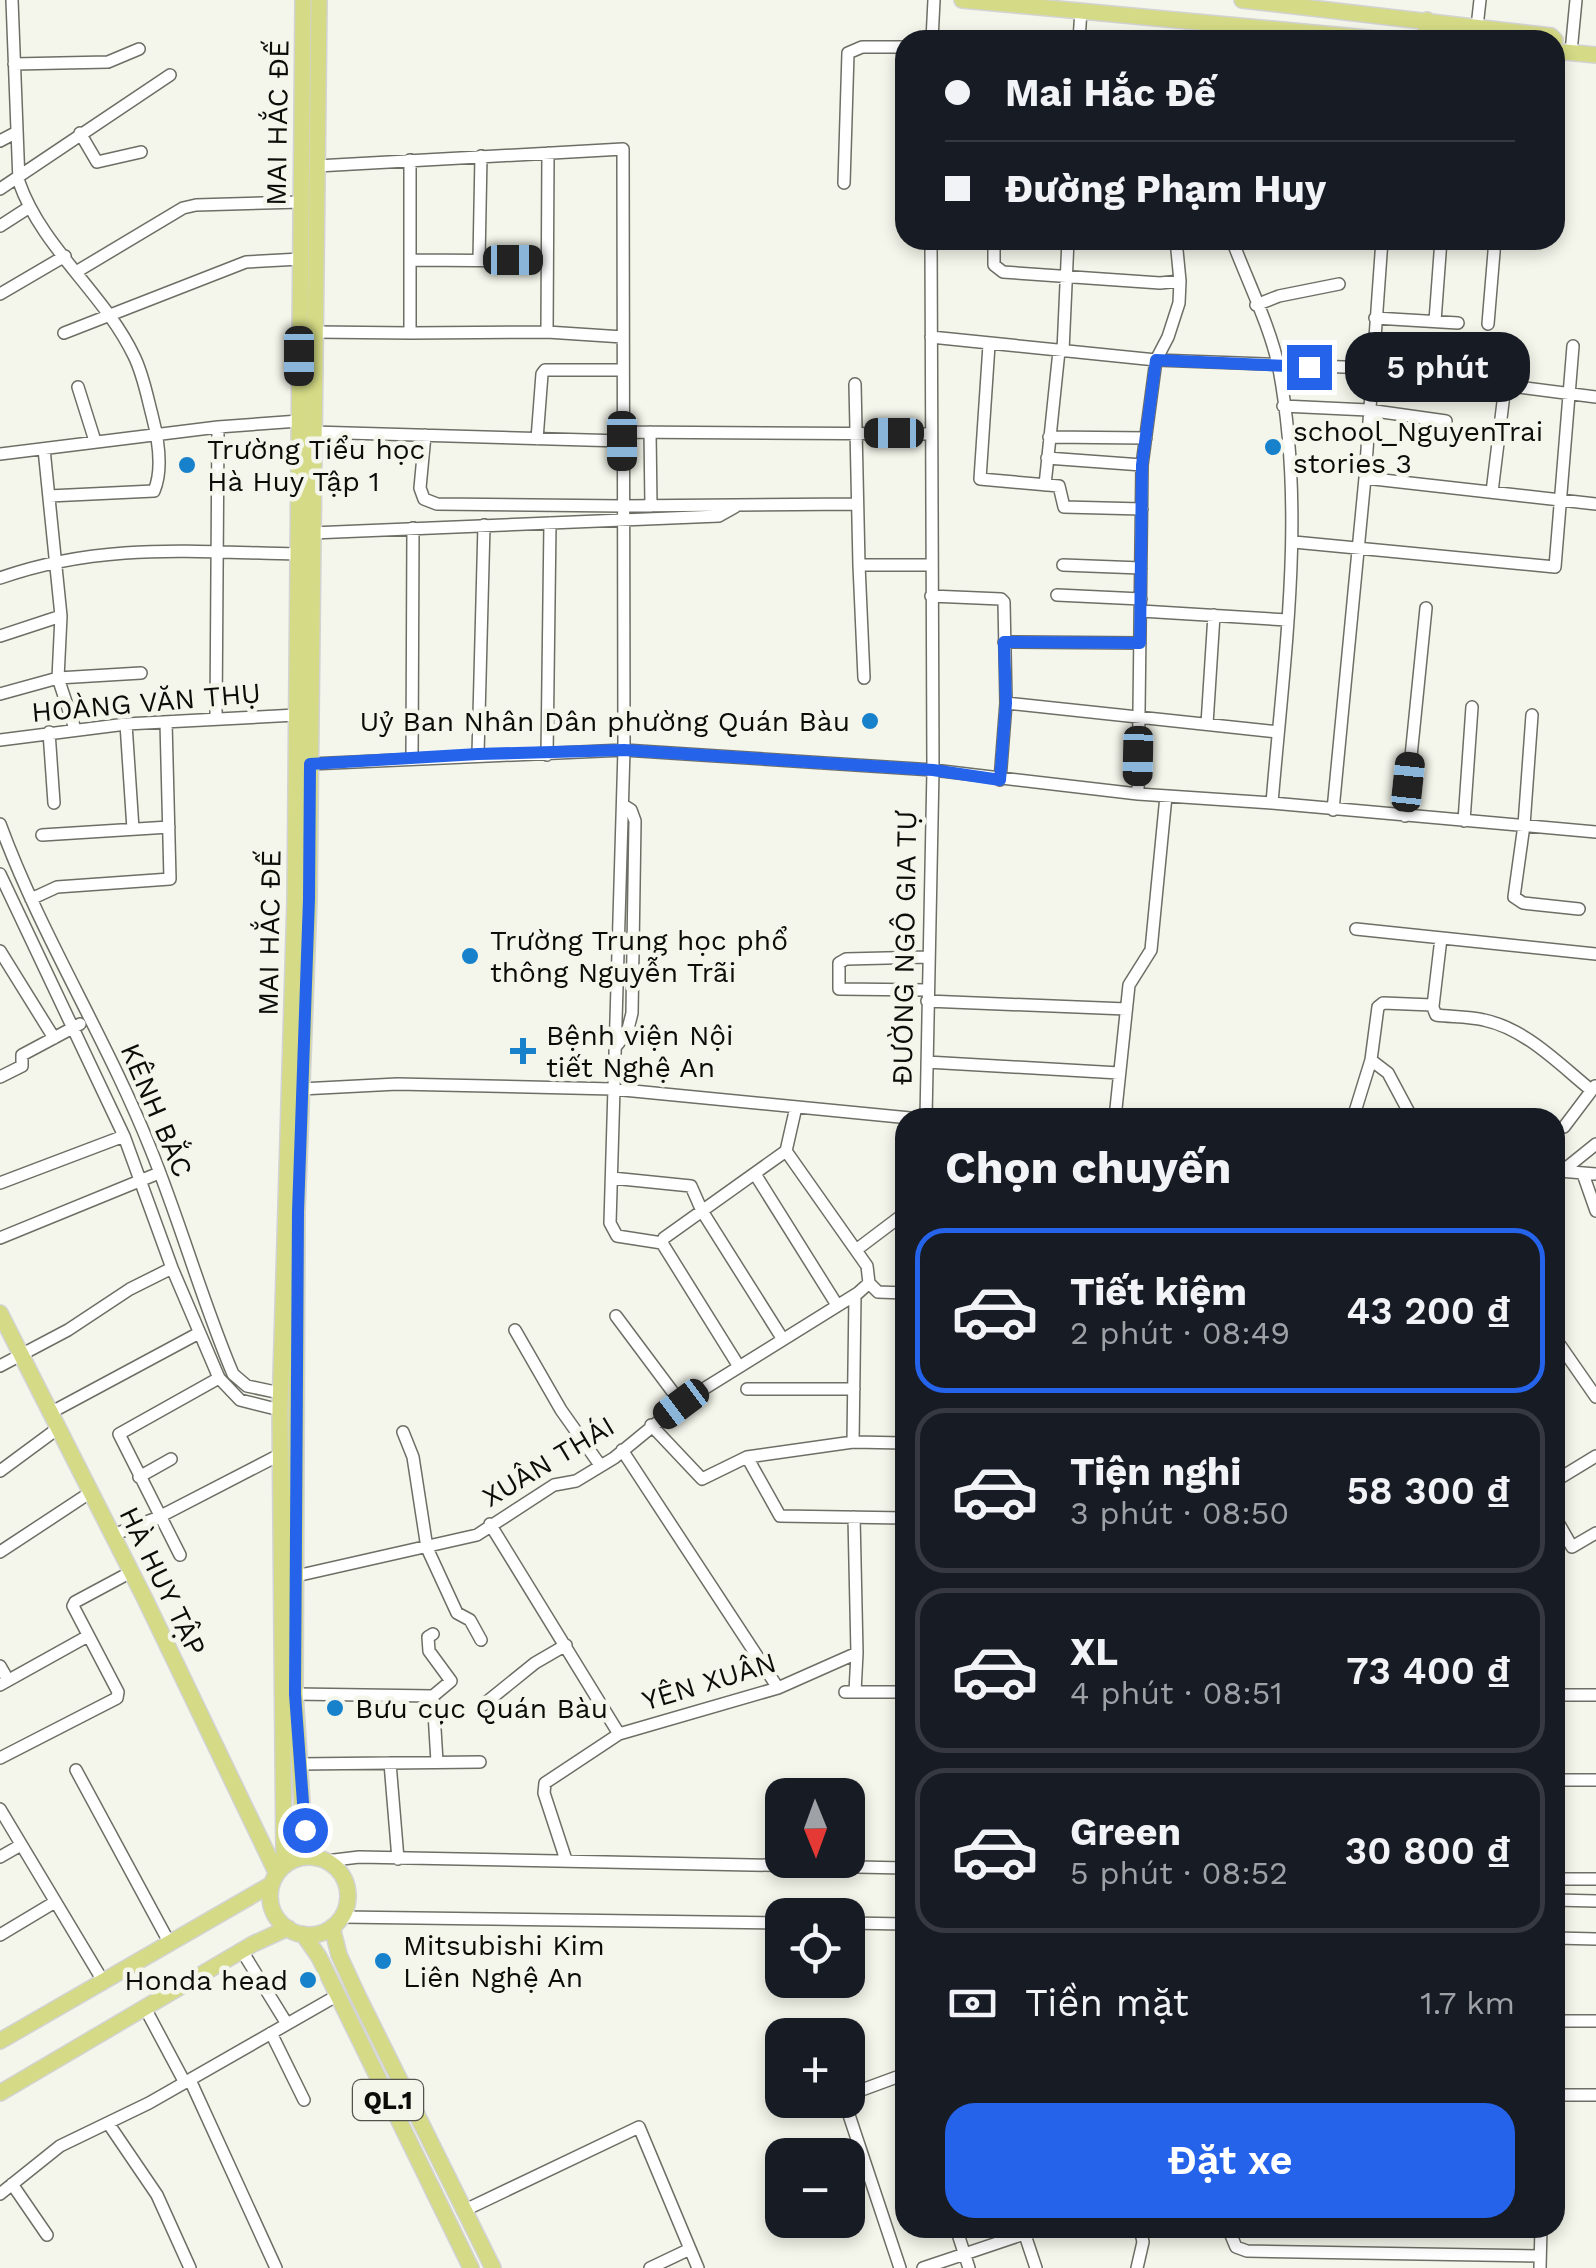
<!DOCTYPE html>
<html lang="vi">
<meta charset="utf-8">
<style>
:root{--surface:#171b24;--page:#20242c;--text:#f1f3f6;--muted:#9ea1a6;--line:#363941;--accent:#2563eb}
body{margin:0;font-family:"Work Sans",sans-serif;background:var(--page);color:var(--text);height:100vh;display:flex;flex-direction:column;font-size:38px;white-space:nowrap}
*{box-sizing:border-box;margin:0}
p{font-size:32px;color:var(--muted)}
.icon{flex:none;width:55px;height:55px;fill:none;stroke:currentColor;stroke-width:2;stroke-linecap:round;stroke-linejoin:round}
.map{position:relative;flex:1;overflow:hidden}
.side{position:absolute;left:895px;top:1108px;width:670px;height:1130px;display:flex;flex-direction:column;background:var(--surface);border-radius:30px;box-shadow:0 5px 15px #0003}
.side>*{flex:none}
.top-card{position:absolute;left:895px;top:30px;width:670px;height:220px;border-radius:30px;box-shadow:0 5px 15px #0003;display:grid;align-content:center;height:220px;padding:0 50px;background:var(--surface)}
.needle{width:65px;rotate:179deg}
.controls{position:absolute;left:765px;top:1778px;display:grid;gap:20px}
.controls a{display:grid;place-items:center;width:100px;height:100px;border-radius:20px;background:var(--surface);box-shadow:0 5px 15px #0003;font-size:50px}
.end{position:absolute;width:45px;height:45px;margin:-22px;border:12px solid #2563eb;background:#fff;box-shadow:0 0 0 5px #fff}
.from{border-radius:50%}
.bubble{position:absolute;height:70px;border-radius:30px;background:var(--surface);box-shadow:0 5px 15px #0003;font-size:32px;font-weight:600;line-height:70px;text-align:center}
.car{position:absolute;width:30px;height:60px;margin:-30px -15px;border-radius:12px;box-shadow:0 0 8px 2px #0007;background:linear-gradient(#222 24%,#8ab4d8 0 40%,#222 0 76%,#8ab4d8 0 86%,#222 0)}
.top-card b{display:flex;align-items:center;gap:35px;height:95px;font-size:38px}
.top-card b+b{border-top:2px solid var(--line)}
.top-card i{width:25px;height:25px;background:var(--text)}
ul{padding:0;list-style:none}
li{display:flex;align-items:center;gap:30px;height:165px;margin:0 20px 15px;padding:0 30px;border:5px solid var(--line);border-radius:30px}
li div{flex:1}
li b{display:block;font-size:38px}
li em{font-style:normal;font-weight:600}
li.selected{border-color:var(--accent)}
li>.icon{width:90px;height:90px;stroke-width:1.5}
h2{padding:0 50px;font-size:45px;line-height:120px}
.pay{display:flex;align-items:center;gap:25px;height:110px;padding:0 50px;font-size:38px}
.pay p{margin-inline-start:auto}
.action{display:flex;gap:20px;margin-top:auto;padding:20px 50px}
.action a{flex:1;height:115px;border-radius:30px;background:var(--accent);color:#fff;font-size:40px;font-weight:600;line-height:115px;text-align:center}
.map>svg:first-child{display:block}
</style>
<div class="map">
<svg width="1596" height="2268" viewBox="0 0 1596 2268">
<rect width="100%" height="100%" fill="#f4f6eb"/>
<g fill="none" stroke-linecap="round" stroke-linejoin="round">
<defs>
<path id="minor" d="M12,0L19,182C42,248 104,293 134,356C143,374 147,396 152,415C158,438 163,470 154,491L49,496
M1477,27L1480,0
M932,40L934,0
M1079,40L1081,10
M1571,52L1576,0
M14,64L108,62L139,49
M80,133L97,162L141,152
M0,141L17,132
M410,160V333L547,332L623,337
M317,166L623,149L624,750L610,1223L617,1236L662,1243
M844,183L848,53L862,47H905
M0,189L170,75
M0,226L28,208
M994,240V265L1003,272L1160,283L1180,281L1176,240
M1232,240C1247,280 1271,328 1279,369C1306,513 1284,658 1272,803
M412,260L547,261
M479,260L481,156
M76,272L183,208L196,205L301,202
M0,294L65,256
M1256,305L1279,296L1339,284
M1375,318L1458,323
M1435,321L1441,240
M1488,324L1495,240
M315,332L410,333
M547,332L548,153
M64,333L246,262L300,259
M931,337L1156,360L1370,368L1596,397
M989,345L980,479L1059,486L1064,507L1142,509
M1063,351L1068,240
M855,384L859,565H931
M78,387L95,441
M1283,406L1368,410L1446,421
M313,432L622,441
M622,432L931,434
M650,432L651,506
M425,435L420,488L424,499L437,504L622,506L856,504
M1049,437L1146,438
M537,439L542,374L545,370H622
M44,449L61,616L58,678L75,729
M0,454L218,427L299,421
M1047,458L1142,465
M1365,478L1596,504
M1045,485L1059,351
M1492,492L1510,345
M312,533L719,516L735,507
M1294,542L1555,567L1573,346
M859,565L864,678
M1063,565L1141,568
M0,578C102,542 192,552 297,554
M1057,595L1141,599
M931,596L1001,599L1004,602L1006,703L1000,780
M1141,611L1287,620
M0,636L61,616
M1004,642L1140,643
M0,694L58,678L141,673
M1006,703L1278,732
M1532,715L1524,825L1514,897L1523,903L1579,909
M216,719L218,427
M126,724L133,829
M1207,724L1214,615
M49,732L54,803
M0,740L126,724L296,715
M478,754L484,525
M547,755L550,523
M412,758L413,528
M310,764L624,750L933,770L1138,794L1272,803L1596,832
M1138,794L1142,465L1156,360L1168,337L1179,303L1180,281
M1333,810L1365,478L1382,240
M1405,816L1426,608
M1464,821L1472,707
M0,824C41,936 107,1039 151,1150C181,1224 202,1301 233,1374L247,1386L280,1393
M42,835L169,827
M0,874L124,1136L172,1268L219,1378L240,1400L280,1410
M31,899L57,887L170,879L166,722
M1356,929L1596,954
M0,951L54,1038
M927,990L839,989V963L846,959L927,957
M927,1001L1126,1009
M1433,1006L1441,938
M617,1045L627,1033L632,1013L635,821L631,810L623,805
M1371,1060L1388,1073L1412,1118
M927,1062L1119,1073
M0,1077L22,1066V1055L80,1024
M301,1089L397,1084L613,1089L910,1118
M926,1118L933,770L931,240
M1115,1118L1129,985L1151,950L1166,796
M1353,1118L1371,1060L1378,1007L1383,1003L1432,1005L1436,1015C1451,1017 1468,1016 1484,1020C1526,1029 1559,1064 1591,1090
M1564,1127L1595,1086
M1559,1171L1596,1174
M755,1174L837,1305
M1583,1174L1596,1211
M1555,1177L1596,1144
M612,1178L691,1186L702,1211L782,1338
M0,1183L124,1136
M0,1238L159,1173
M856,1250L905,1213
M869,1283L878,1292L905,1293
M616,1316L681,1403
M515,1330L561,1410L600,1465
M1555,1338L1596,1397
M738,1365L662,1243L664,1238L786,1151L796,1107
M0,1366L68,1330L130,1289L172,1268
M747,1389H854
M50,1413L199,1333
M651,1425L702,1479L747,1457L853,1442L905,1443
M403,1432L413,1457L427,1548L457,1613L470,1620L481,1640
M853,1442L855,1295
M622,1450L778,1688
M747,1457L780,1516L905,1518
M0,1471L57,1429
M139,1477L171,1459
M1555,1481L1596,1456
M854,1517L857,1653L855,1692
M1555,1517L1572,1547L1596,1533
M490,1524L619,1734
M113,1535L159,1517L281,1454
M0,1552L91,1492
M180,1555L119,1434L219,1378
M296,1576L477,1535L554,1485L576,1481L614,1458L681,1403L858,1293L869,1283L867,1266L786,1151
M433,1634L428,1637L429,1651L451,1681L433,1696
M0,1666L8,1680
M0,1685L88,1636
M845,1692H905
M295,1694L433,1696L437,1762
M1555,1695H1596
M483,1705L535,1663L566,1645
M0,1758L117,1698L118,1692L73,1606L75,1602L131,1572
M390,1763L398,1859
M299,1764L480,1762
M76,1770L169,1942
M1555,1780H1596
M0,1809L103,1981
M0,1857L21,1845
M566,1860L544,1793L545,1783L619,1734L778,1688L857,1653
M326,1861L359,1857L905,1868
M1555,1879H1596
M1555,1900L1596,1901
M342,1917L782,1923
M848,1923L905,1924
M0,1935L55,1902
M1555,1938L1596,1939
M242,1951L287,2024
M145,2008L185,2083
M1555,2021H1596
M271,2033L304,2100
M190,2080L276,2268
M848,2095L905,2074
M1555,2095H1596
M844,2100L900,2268
M108,2123L157,2195L190,2268
M12,2184L47,2235
M0,2194L60,2146L149,2103L338,1995
M463,2211L639,2127L698,2268
M956,2228L969,2268
M1228,2228L1236,2247L1247,2251L1540,2256
M1023,2229L1036,2268
M650,2268L690,2249
M923,2268L1042,2228
M1137,2268L1143,2242L1140,2228
M1540,2268L1541,2228"/>
<path id="major" d="M962,0L1389,40
M1242,0L1551,36L1555,40
M1425,40L1427,20
M1555,56L1565,52L1596,55
M0,1313L145,1599L277,1874
M270 1896a39 39 0 1 1 78 0a39 39 0 1 1-78 0Z
M316,1858L305,1830L302,1803L295,1694L297,1212L309,899L319,0
M284,1866L280,1410L295,899L303,0
M332,1927L339,1955L358,1996L493,2268
M303,1934L319,1957L471,2268
M0,2041L272,1884
M0,2093L253,1944L288,1928"/>
</defs>
<use href="#minor" stroke="#6d6e65" stroke-width="14"/>
<use href="#major" stroke="#d3d3d3" stroke-width="18"/>
<use href="#minor" stroke="#fff" stroke-width="11"/>
<use href="#major" stroke="#d4da85" stroke-width="15"/>
</g>
<g fill="none" stroke-linecap="round" stroke-linejoin="round">
<path stroke="#2563eb" stroke-width="12" d="M305,1830L295,1694L298,1212L309,899L310,764L478,754L624,750L933,770L1000,780L1006,703L1004,642L1140,643L1142,465L1156,360L1309,367"/>
</g>
<g fill="#1781cb" stroke="#f4f6eb" stroke-width="4">
<circle cx="1273" cy="447" r="10"/>
<circle cx="187" cy="465" r="10"/>
<circle cx="870" cy="721" r="10"/>
<circle cx="470" cy="956" r="10"/>
<path d="M518 1036h10v10h10v10h-10v10h-10v-10h-10v-10h10z"/>
<circle cx="335" cy="1708" r="10"/>
<circle cx="383" cy="1961" r="10"/>
<circle cx="308" cy="1980" r="10"/>
</g>
<g text-anchor="middle" stroke-width="9" stroke-linejoin="round" paint-order="stroke">
<rect fill="#f4f6eb" stroke="#52534d" stroke-width="2.5" x="353" y="2080" width="70" height="40" rx="8"/>
<g font-size="25" font-weight="bold" fill="#0c0d09">
<text x="388" y="2109">QL.1</text>
</g>
<g font-size="28" fill="#0c0d09" stroke="#f4f6eb">
<text transform="translate(277 123) rotate(-89)" y="10">MAI HẮC ĐẾ</text>
<text transform="translate(146 702) rotate(-5)" y="10">HOÀNG VĂN THỤ</text>
<text transform="translate(269 933) rotate(-89)" y="10">MAI HẮC ĐẾ</text>
<text transform="translate(904 948) rotate(-89)" y="10">ĐƯỜNG NGÔ GIA TỰ</text>
<text transform="translate(157 1110) rotate(67)" y="10">KÊNH BẮC</text>
<text transform="translate(548 1461) rotate(-31)" y="10">XUÂN THÁI</text>
<text transform="translate(163 1581) rotate(64)" y="10">HÀ HUY TẬP</text>
<text transform="translate(709 1681) rotate(-17)" y="10">YÊN XUÂN</text>
</g>
<g font-size="28" fill="#0c0d09" stroke="#f4f6eb" text-anchor="start">
<text x="1293" y="441">school_NguyenTrai<tspan x="1293" dy="32">stories 3</tspan></text>
<text x="207" y="459">Trường Tiểu học<tspan x="207" dy="32">Hà Huy Tập 1</tspan></text>
<text x="850" y="731" text-anchor="end">Uỷ Ban Nhân Dân phường Quán Bàu</text>
<text x="490" y="950">Trường Trung học phổ<tspan x="490" dy="32">thông Nguyễn Trãi</tspan></text>
<text x="546" y="1045">Bệnh viện Nội<tspan x="546" dy="32">tiết Nghệ An</tspan></text>
<text x="355" y="1718">Bưu cục Quán Bàu</text>
<text x="403" y="1955">Mitsubishi Kim<tspan x="403" dy="32">Liên Nghệ An</tspan></text>
<text x="288" y="1990" text-anchor="end">Honda head</text>
</g>
</g>
</svg>
<div class="controls">
<a><svg class="needle" viewBox="-14 -14 28 28"><path d="M0-13l5 13h-10z" fill="#e53935"/><path d="M0 13l5-13h-10z" fill="#9ea1a6"/></svg></a>
<a><svg class="icon" aria-label="locate" viewBox="0 0 24 24"><circle cx="12" cy="12" r="6"/><path d="M12 2v4M12 18v4M2 12h4M18 12h4"/></svg></a>
<a>+</a>
<a>−</a>
</div>
<i class="end from" style="left:305px;top:1830px"></i>
<i class="end" style="left:1309px;top:367px"></i>
<div class="bubble" style="left:1345px;top:332px;width:185px">5 phút</div>
<i class="car" style="left:513px;top:260px;rotate:90deg"></i>
<i class="car" style="left:299px;top:356px;rotate:180deg"></i>
<i class="car" style="left:894px;top:433px;rotate:270deg"></i>
<i class="car" style="left:622px;top:441px;rotate:180deg"></i>
<i class="car" style="left:1138px;top:756px;rotate:181deg"></i>
<i class="car" style="left:1408px;top:782px;rotate:6deg"></i>
<i class="car" style="left:681px;top:1404px;rotate:233deg"></i>
<div class="top-card">
<b><i class="from"></i>Mai Hắc Đế</b>
<b><i></i>Đường Phạm Huy</b>
</div>
<section class="side">
<h2>Chọn chuyến</h2>
<ul>
<li class="selected"><svg class="icon" aria-label="car" viewBox="0 0 24 24"><path d="M5 17H2v-5l4-1 3-4h7l3 4 3 1v5h-3M9 17h6M6 11h13"/><circle cx="7" cy="17" r="2"/><circle cx="17" cy="17" r="2"/></svg><div><b>Tiết kiệm</b><p>2 phút · 08:49</p></div><em>43 200 ₫</em></li>
<li><svg class="icon" aria-label="car" viewBox="0 0 24 24"><path d="M5 17H2v-5l4-1 3-4h7l3 4 3 1v5h-3M9 17h6M6 11h13"/><circle cx="7" cy="17" r="2"/><circle cx="17" cy="17" r="2"/></svg><div><b>Tiện nghi</b><p>3 phút · 08:50</p></div><em>58 300 ₫</em></li>
<li><svg class="icon" aria-label="car" viewBox="0 0 24 24"><path d="M5 17H2v-5l4-1 3-4h7l3 4 3 1v5h-3M9 17h6M6 11h13"/><circle cx="7" cy="17" r="2"/><circle cx="17" cy="17" r="2"/></svg><div><b>XL</b><p>4 phút · 08:51</p></div><em>73 400 ₫</em></li>
<li><svg class="icon" aria-label="car" viewBox="0 0 24 24"><path d="M5 17H2v-5l4-1 3-4h7l3 4 3 1v5h-3M9 17h6M6 11h13"/><circle cx="7" cy="17" r="2"/><circle cx="17" cy="17" r="2"/></svg><div><b>Green</b><p>5 phút · 08:52</p></div><em>30 800 ₫</em></li>
</ul>
<div class="pay"><svg class="icon" aria-label="cash" viewBox="0 0 24 24"><path d="M3 7h18v10H3z"/><circle cx="12" cy="12" r="2"/></svg>Tiền mặt<p>1.7 km</p></div>
<div class="action"><a>Đặt xe</a></div>
</section>
</div>
